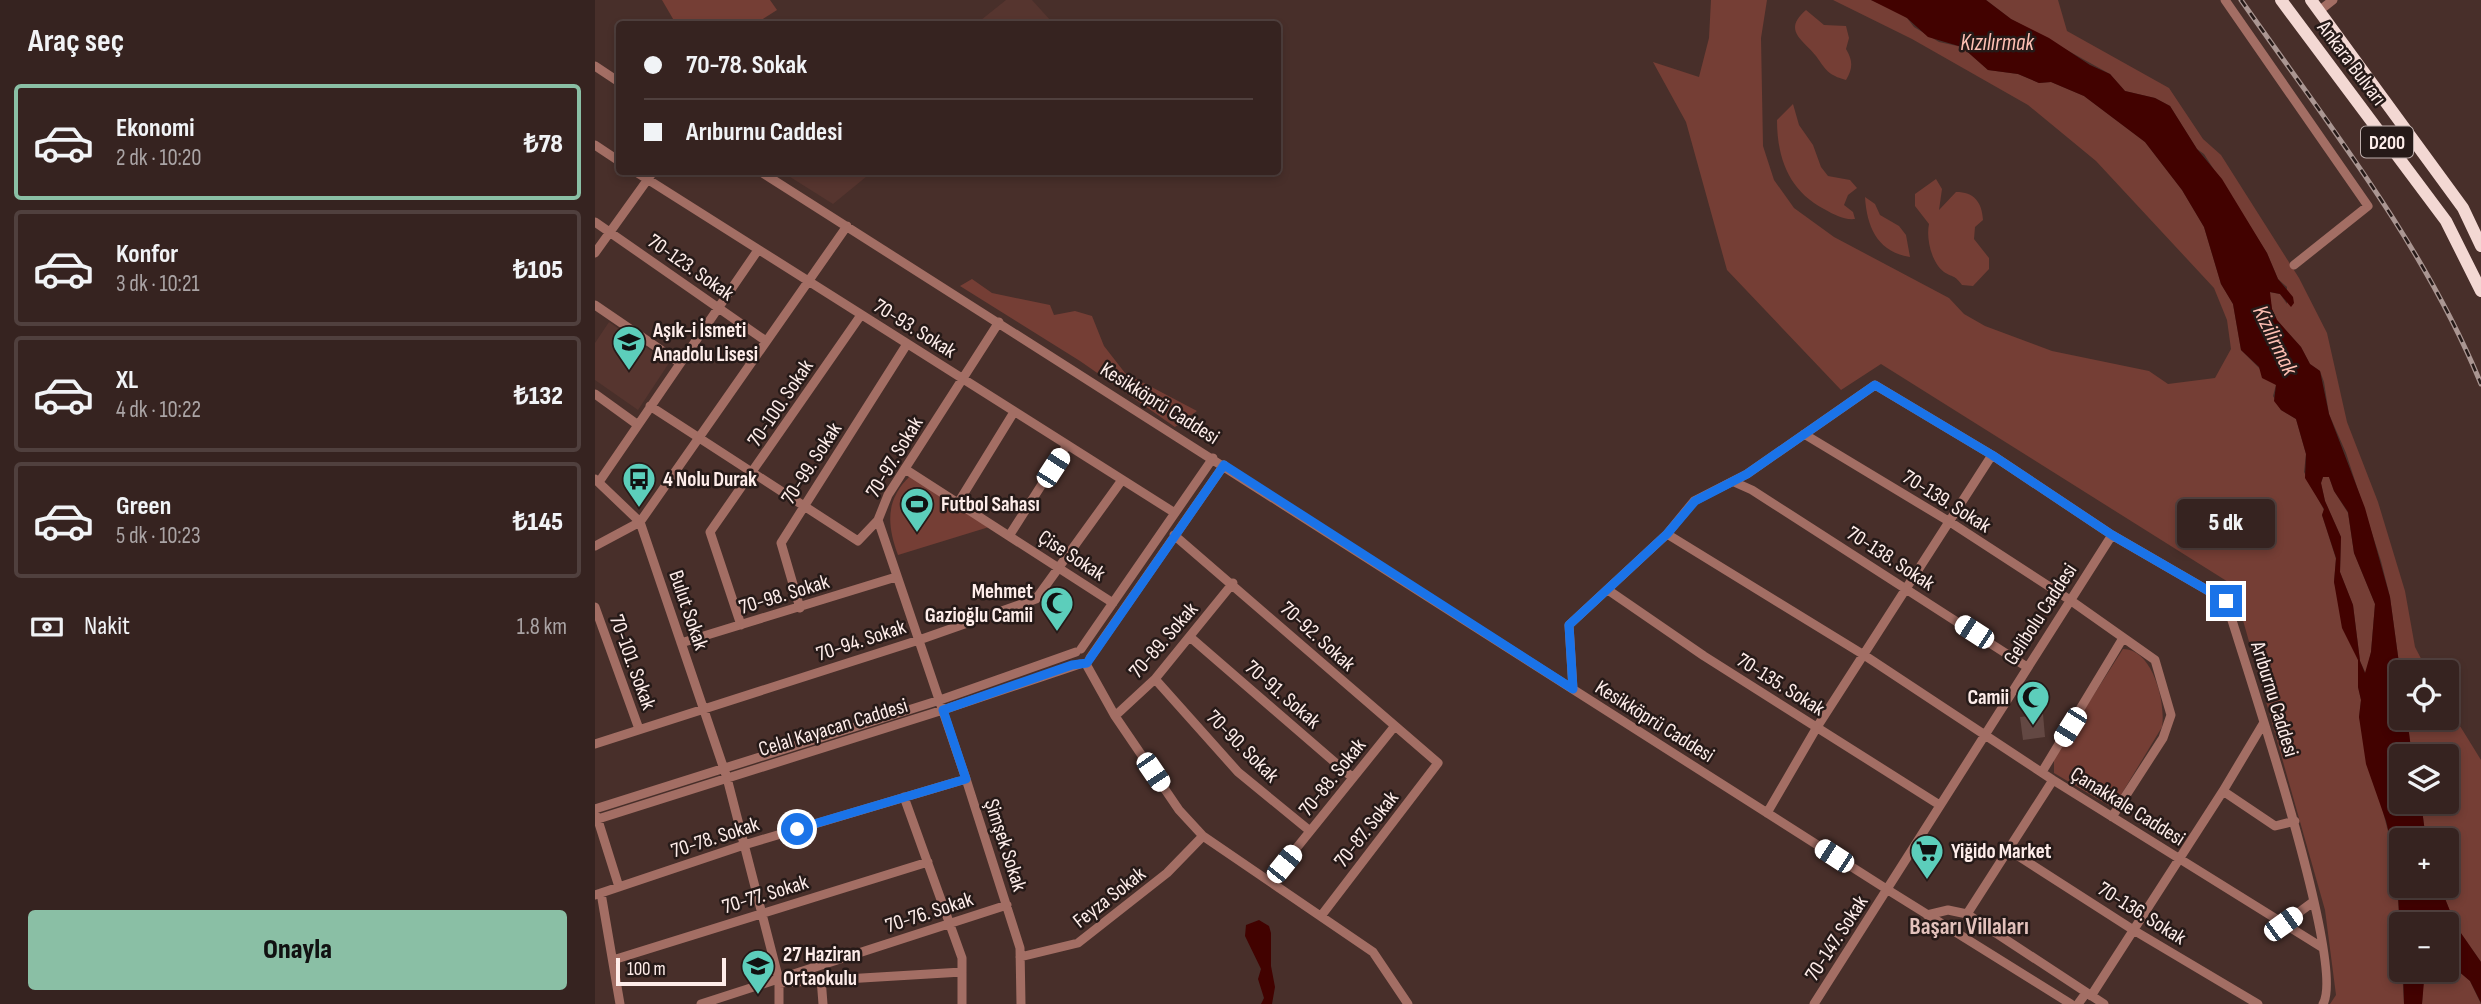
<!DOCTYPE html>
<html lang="tr">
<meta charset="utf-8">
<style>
:root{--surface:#362320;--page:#3d2b29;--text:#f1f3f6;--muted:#aaa4a5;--line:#50403e;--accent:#8abfa5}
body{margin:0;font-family:"Sofia Sans Condensed",sans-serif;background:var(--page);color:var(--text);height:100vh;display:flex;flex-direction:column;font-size:26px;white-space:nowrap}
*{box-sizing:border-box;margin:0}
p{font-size:23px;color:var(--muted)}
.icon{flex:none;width:38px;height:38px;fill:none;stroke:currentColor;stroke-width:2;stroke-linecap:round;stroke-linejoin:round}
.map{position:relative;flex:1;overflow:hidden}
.side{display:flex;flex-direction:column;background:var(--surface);width:595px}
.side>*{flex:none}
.guide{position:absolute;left:21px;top:21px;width:665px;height:154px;border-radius:7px;box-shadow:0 4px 10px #0003,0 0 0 2px var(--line);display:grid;align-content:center;height:154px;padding:0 28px;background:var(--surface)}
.fabs{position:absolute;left:1794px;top:660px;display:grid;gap:14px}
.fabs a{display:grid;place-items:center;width:70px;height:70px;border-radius:7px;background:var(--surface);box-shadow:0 4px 10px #0003,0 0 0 2px var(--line);font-size:35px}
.scale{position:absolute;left:21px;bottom:18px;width:110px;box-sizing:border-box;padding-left:7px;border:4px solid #feedea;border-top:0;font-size:19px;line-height:24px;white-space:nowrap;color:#feedea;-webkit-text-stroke:5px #261a18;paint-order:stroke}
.end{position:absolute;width:32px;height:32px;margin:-16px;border:9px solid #1a73e8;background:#fff;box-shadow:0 0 0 4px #fff}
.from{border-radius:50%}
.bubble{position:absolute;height:49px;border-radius:7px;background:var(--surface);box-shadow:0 4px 10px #0003,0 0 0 2px var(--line);font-size:23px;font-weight:800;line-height:49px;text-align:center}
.car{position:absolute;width:21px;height:42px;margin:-21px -10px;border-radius:9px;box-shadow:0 0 5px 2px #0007;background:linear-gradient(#fff 24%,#345 0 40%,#fff 0 76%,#345 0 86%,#fff 0)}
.guide b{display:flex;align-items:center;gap:24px;height:66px;font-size:26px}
.guide b+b{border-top:2px solid var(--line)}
.guide i{width:18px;height:18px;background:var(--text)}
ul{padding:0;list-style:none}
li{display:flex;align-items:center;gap:21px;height:116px;margin:0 14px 10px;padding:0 14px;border:4px solid var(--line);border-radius:7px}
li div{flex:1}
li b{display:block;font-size:26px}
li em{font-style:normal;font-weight:800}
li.current{border-color:var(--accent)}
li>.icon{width:63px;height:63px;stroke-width:1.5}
h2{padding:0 28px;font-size:32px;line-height:84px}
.pay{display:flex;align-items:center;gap:18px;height:77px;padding:0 28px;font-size:26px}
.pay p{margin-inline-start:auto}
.button{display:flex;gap:14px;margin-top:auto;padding:14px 28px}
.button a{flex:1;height:80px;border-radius:7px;background:var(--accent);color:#111;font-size:28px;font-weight:800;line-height:80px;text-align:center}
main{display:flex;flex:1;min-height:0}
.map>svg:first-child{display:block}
</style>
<main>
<section class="side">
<h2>Araç seç</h2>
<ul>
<li class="current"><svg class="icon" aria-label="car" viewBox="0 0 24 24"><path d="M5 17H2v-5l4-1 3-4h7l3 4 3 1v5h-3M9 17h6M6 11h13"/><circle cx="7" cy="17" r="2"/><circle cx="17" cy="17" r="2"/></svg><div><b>Ekonomi</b><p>2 dk · 10:20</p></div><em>₺78</em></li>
<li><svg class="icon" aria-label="car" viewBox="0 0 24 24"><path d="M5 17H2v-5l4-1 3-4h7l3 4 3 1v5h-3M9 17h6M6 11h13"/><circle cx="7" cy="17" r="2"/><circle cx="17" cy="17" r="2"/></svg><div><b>Konfor</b><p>3 dk · 10:21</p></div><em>₺105</em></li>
<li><svg class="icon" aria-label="car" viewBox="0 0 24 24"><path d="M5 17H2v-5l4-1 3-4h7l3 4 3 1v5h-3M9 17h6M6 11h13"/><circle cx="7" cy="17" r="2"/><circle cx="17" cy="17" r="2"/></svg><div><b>XL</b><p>4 dk · 10:22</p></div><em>₺132</em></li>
<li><svg class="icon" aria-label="car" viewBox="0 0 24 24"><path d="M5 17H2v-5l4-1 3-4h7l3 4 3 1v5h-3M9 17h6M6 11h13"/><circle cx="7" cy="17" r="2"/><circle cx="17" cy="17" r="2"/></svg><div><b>Green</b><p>5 dk · 10:23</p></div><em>₺145</em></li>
</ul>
<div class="pay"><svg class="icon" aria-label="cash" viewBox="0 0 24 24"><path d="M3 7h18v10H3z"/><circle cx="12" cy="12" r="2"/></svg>Nakit<p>1.8 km</p></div>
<div class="button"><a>Onayla</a></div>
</section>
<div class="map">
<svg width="1886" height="1004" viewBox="0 0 1886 1004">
<rect width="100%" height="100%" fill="#482f2a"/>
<path fill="#56352f" d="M411,0H437L456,21L452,24H381Z
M197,172H277L238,204L192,175Z
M14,322L74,363L43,410L0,380V343Z"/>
<path fill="#753e35" d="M67,0H175L182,10L160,24H81Z
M1116,0H1172L1166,38L1168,146L1179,180L1199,208L1239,237L1354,298L1369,314L1390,326L1457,351L1554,371L1573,384L1620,378L1636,349L1632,320L1619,288L1501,161L1433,105L1317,39L1238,0H1276L1303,12L1312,18L1319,27L1344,42L1367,47L1393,70L1423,74L1444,83L1456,82L1489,96L1550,142L1587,190L1609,227L1626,284L1638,304L1646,350L1681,385L1678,396L1686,410L1701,419L1711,454L1709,472L1729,510L1727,515L1741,559L1739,582L1763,660V687L1766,700L1764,717L1801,863L1809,1004H1735L1741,995L1730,910L1638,585L1286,364L1246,390L1132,270L1091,122L1058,62L1104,77L1114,38Z
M1391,0H1463L1472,31L1574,88L1608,139L1626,155L1704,278L1732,333L1752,422L1783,502L1810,591L1820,647L1833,672H1806V678L1795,597L1786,561L1751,453L1734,414L1729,382L1725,371L1715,364L1706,347L1682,320L1677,309L1674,292L1685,294L1692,304V287L1683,279L1672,253L1609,154L1602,149L1575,106L1560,98L1530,91L1515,74L1416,19Z
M1211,10L1229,25L1251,26L1254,38L1251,49C1258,61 1258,68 1251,80C1233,75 1231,70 1221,56C1208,39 1187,31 1211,10Z
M1198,104L1204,125L1218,145L1226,167L1233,176L1255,180L1262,188L1253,195L1249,205L1258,212L1260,219C1248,220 1240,215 1229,209C1194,191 1182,158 1182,120Z
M1341,179L1347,189L1344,210L1361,192C1379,192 1387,202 1388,220L1380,227L1379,239L1394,258V269L1378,286L1367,285C1359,274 1358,278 1349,272C1336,262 1331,238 1334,224L1320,206V194Z
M1270,197L1280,204L1285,215L1304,226L1311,235L1315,257C1283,252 1272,228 1270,197Z
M377,279L397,293L455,305L459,315L480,311L497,316L509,346L530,373L602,411L580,427L485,361L365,286Z
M315,476L394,527L303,555C292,525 290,500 315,476Z
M1728,477H1734L1739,491L1753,513L1759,553L1780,604L1776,652L1771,674L1765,661L1758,605L1745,572L1746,537L1730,501L1726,483Z
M1528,649C1558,649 1571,703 1567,727L1518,808L1459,773V757Z
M1852,705L1886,760V962L1861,926L1845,886H1852V840H1831L1826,802H1852V756H1817L1812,718H1852Z
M1852,956L1855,964L1875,981L1886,1004H1827L1829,971L1852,970Z"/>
<path fill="#420200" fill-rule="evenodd" d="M1276,0H1391L1416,19L1454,38L1495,65L1515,74L1530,91L1560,98L1575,106L1602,149L1627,179L1672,253L1683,279L1698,297L1699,303L1696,307L1685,294L1675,292L1677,309L1682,320L1706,347L1715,364L1725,371L1734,414L1770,508L1795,597L1806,678V718H1812L1817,756H1806V802H1826L1831,840H1806V886H1845L1861,926L1886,962V1003L1875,981L1855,964L1852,956V924H1845L1828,912L1829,924H1806V945L1801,863L1791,821L1771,764L1764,717L1766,700L1763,687V660L1747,628L1739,582L1741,558L1727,515L1729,509L1710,478L1711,454L1701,419L1686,410L1679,401L1681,385L1667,378L1664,367L1646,350L1638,304L1626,284L1609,227L1587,190L1550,142L1489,96L1456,82L1444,83L1423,74L1393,70L1367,47L1333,37L1312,18ZM1728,477H1734L1739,491L1753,512L1759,553L1780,604L1776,652L1770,673L1765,661L1758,605L1745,572L1746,537L1730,501L1726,483Z
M664,920L674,926L676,933V966L680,987L677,1004H666L669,998L663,979L666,969L650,936L651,925Z
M1808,970H1830L1827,1004H1809Z"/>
<path fill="#634843" d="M1448,714L1450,737L1428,740L1425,717Z"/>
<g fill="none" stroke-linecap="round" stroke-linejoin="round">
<path stroke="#a36e64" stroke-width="9" d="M1630,0L1773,206L1699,265
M1724,11L1738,0
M0,66L24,82
M0,145L24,161
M41,172L580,513
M166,172L1293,890L1476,1004
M0,222L171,341
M0,253L58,172
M0,305L85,363
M404,322L293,495L283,520L371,779L425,948L426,1004
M0,394L43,425
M55,406L263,541L283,520
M1209,434L1355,522L1475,600L1560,660L1576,715L1568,738L1517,817
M310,469L518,603
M0,479L45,522L132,778L184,980V1004
M4,482L163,250
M1139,482L1157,490L1432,667
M363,503L419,412
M1072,534L1269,655L1458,780L1728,948
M579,535L843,763L726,916
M414,536L472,445
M0,546L45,522L252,226
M1013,590L1109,656L1343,804
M0,607L44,729
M205,608L186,543L312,344
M146,625L115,532L266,315
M595,637L758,778
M86,643L301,577
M486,649L618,458
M495,658L629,465
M491,664L520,716L584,810L608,836L778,952L813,1004
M560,679L643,772L715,831
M978,689L974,625L1072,534L1099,501L1152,474L1280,385L1397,455L1517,535L1631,601C1649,661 1752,964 1728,1004
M520,716L560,679L638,583
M0,744L324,640L441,599L527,480
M1447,772L1528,638
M1628,791L1680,826L1700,821
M309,797L367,958V1004
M0,809L345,700L481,652
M1172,813L1222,727L1397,455
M2,817L24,887
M0,820L348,710L485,664
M1414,850L1540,931L1663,1004
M675,881L799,727
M6,893L25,1004
M0,895L149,845L371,779
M1372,914L1509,1004
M1332,915L1353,910L1372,914L1458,780
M1688,924L1718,902
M425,957L483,943L572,873L608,836
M18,960L333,862
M226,978L228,1004
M184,983L367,972
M1496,996L1628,791L1668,724
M106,1004L412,905
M1219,1004L1517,535
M1483,1004L1491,993"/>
<path stroke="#f3d8d3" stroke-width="12" d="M1686,0L1851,221L1886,291
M1716,0L1868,208L1886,246"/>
<defs>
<path id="rail" d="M1646,0C1732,123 1828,243 1886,384"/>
</defs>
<use href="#rail" stroke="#aa9692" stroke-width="5"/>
<use href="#rail" stroke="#261a18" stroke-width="2.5" stroke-dasharray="8" stroke-linecap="butt"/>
</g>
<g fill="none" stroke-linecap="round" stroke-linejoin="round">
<path stroke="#1a73e8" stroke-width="9" d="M202,829L371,779L348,710L477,665L492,663L629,465L978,689L974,625L1072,534L1100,501L1152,474L1280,385L1397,455L1517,535L1631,601"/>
</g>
<defs>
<symbol id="school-pin" viewBox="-11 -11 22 30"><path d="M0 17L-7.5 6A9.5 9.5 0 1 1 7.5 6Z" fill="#5ccebb" stroke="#261a18"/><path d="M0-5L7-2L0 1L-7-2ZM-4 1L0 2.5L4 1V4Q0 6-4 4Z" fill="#111"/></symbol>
<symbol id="bus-pin" viewBox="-11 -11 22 30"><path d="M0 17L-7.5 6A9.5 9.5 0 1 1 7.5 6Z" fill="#5ccebb" stroke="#261a18"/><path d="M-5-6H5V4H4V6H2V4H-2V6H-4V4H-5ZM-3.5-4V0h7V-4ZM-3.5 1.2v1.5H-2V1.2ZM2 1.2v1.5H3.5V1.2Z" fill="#111"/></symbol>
<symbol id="stadium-pin" viewBox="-11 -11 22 30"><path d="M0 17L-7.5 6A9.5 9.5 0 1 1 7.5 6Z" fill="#5ccebb" stroke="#261a18"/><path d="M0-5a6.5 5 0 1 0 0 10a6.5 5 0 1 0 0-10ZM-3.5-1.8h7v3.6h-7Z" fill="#111"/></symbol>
<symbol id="mosque-pin" viewBox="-11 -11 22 30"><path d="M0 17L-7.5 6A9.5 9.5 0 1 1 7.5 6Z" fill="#5ccebb" stroke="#261a18"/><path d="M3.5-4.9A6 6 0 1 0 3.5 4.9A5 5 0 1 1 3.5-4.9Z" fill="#111"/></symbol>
<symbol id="supermarket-pin" viewBox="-11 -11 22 30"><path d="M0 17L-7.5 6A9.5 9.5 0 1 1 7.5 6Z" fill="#5ccebb" stroke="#261a18"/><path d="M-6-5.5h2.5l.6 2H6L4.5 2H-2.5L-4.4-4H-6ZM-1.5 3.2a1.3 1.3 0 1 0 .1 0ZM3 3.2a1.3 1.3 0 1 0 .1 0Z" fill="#111"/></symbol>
</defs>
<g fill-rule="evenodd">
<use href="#school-pin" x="15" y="323" width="38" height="52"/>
<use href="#bus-pin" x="25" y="460" width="38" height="52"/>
<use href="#stadium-pin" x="303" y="485" width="38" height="52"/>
<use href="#mosque-pin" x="443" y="584" width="38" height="52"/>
<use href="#mosque-pin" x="1419" y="678" width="38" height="52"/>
<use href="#supermarket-pin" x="1313" y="832" width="38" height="52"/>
<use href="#school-pin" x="144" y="947" width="38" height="52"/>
</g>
<g text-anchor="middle" stroke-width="5" stroke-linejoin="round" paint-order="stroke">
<rect fill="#261a18" stroke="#bdaeab" stroke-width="2" x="1766" y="126.5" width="52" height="31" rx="5"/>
<g font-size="19" font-weight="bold" fill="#feedea">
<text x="1792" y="149">D200</text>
</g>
<g font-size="21" fill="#feedea" stroke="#261a18">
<text transform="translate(1757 63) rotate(53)" y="7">Ankara Bulvarı</text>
<text transform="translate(96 267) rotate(35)" y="7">70-123. Sokak</text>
<text transform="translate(320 328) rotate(32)" y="7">70-93. Sokak</text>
<text transform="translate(185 403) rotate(-56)" y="7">70-100. Sokak</text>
<text transform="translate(565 403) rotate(32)" y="7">Kesikköprü Caddesi</text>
<text transform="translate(299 457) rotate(-59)" y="7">70-97. Sokak</text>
<text transform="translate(216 463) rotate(-57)" y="7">70-99. Sokak</text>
<text transform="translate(1352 501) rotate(32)" y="7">70-139. Sokak</text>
<text transform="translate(477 555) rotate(33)" y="7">Çise Sokak</text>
<text transform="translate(1296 558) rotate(33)" y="7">70-138. Sokak</text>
<text transform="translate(189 594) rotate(-17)" y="7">70-98. Sokak</text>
<text transform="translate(94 610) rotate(71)" y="7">Bulut Sokak</text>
<text transform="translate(1445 614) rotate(-57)" y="7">Gelibolu Caddesi</text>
<text transform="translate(723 636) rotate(42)" y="7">70-92. Sokak</text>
<text transform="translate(266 640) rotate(-18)" y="7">70-94. Sokak</text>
<text transform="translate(568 640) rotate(-49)" y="7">70-89. Sokak</text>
<text transform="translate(38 662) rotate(70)" y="7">70-101. Sokak</text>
<text transform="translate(1186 684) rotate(32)" y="7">70-135. Sokak</text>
<text transform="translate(688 694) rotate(41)" y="7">70-91. Sokak</text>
<text transform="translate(1680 699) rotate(73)" y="7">Arıburnu Caddesi</text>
<text transform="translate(1060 721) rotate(32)" y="7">Kesikköprü Caddesi</text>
<text transform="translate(238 727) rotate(-17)" y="7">Celal Kayacan Caddesi</text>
<text transform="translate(648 746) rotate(45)" y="7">70-90. Sokak</text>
<text transform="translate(737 777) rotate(-51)" y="7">70-88. Sokak</text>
<text transform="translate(1533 806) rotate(32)" y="7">Çanakkale Caddesi</text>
<text transform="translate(771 829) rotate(-52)" y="7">70-87. Sokak</text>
<text transform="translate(120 837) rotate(-18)" y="7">70-78. Sokak</text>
<text transform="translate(411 845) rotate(72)" y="7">Şimşek Sokak</text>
<text transform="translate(170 894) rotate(-17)" y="7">70-77. Sokak</text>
<text transform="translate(514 897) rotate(-38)" y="7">Feyza Sokak</text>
<text transform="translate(334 912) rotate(-18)" y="7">70-76. Sokak</text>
<text transform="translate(1547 913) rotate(32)" y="7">70-136. Sokak</text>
<text transform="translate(1241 938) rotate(-57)" y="7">70-147. Sokak</text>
</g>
<g font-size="21" font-weight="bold" fill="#feedea" stroke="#261a18" text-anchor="start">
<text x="58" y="337">Aşık-i İsmeti<tspan x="58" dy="24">Anadolu Lisesi</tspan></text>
<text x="68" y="486">4 Nolu Durak</text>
<text x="346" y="511">Futbol Sahası</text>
<text x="438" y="598" text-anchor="end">Mehmet<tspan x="438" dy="24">Gazioğlu Camii</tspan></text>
<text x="1414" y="704" text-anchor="end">Camii</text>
<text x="1356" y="858">Yiğido Market</text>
<text x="188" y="961">27 Haziran<tspan x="188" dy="24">Ortaokulu</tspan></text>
</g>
<g font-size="23" font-style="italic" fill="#ffc0b4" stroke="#261a18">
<text x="1402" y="50">Kızılırmak</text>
<text transform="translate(1681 340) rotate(64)" y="8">Kizilirmak</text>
</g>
<g font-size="24" font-weight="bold" fill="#e3c2bc" stroke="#261a18">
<text x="1374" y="934">Başarı Villaları</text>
</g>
</g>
</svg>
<div class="fabs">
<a><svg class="icon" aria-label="locate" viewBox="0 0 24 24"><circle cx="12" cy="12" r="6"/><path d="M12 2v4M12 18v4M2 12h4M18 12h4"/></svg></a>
<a><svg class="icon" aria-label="layers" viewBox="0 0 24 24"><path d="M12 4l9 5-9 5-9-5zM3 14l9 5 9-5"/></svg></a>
<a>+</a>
<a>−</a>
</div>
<div class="scale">100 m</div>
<i class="end from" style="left:202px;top:829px"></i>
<i class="end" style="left:1631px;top:601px"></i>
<div class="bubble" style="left:1582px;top:499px;width:98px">5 dk</div>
<i class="car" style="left:458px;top:468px;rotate:33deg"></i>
<i class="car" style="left:1379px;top:632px;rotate:303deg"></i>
<i class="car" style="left:1475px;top:727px;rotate:212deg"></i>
<i class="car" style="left:558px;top:772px;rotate:146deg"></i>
<i class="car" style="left:1239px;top:856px;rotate:303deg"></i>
<i class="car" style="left:689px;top:864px;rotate:39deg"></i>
<i class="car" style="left:1688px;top:924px;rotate:54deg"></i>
<div class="guide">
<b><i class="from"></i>70-78. Sokak</b>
<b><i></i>Arıburnu Caddesi</b>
</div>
</div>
</main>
